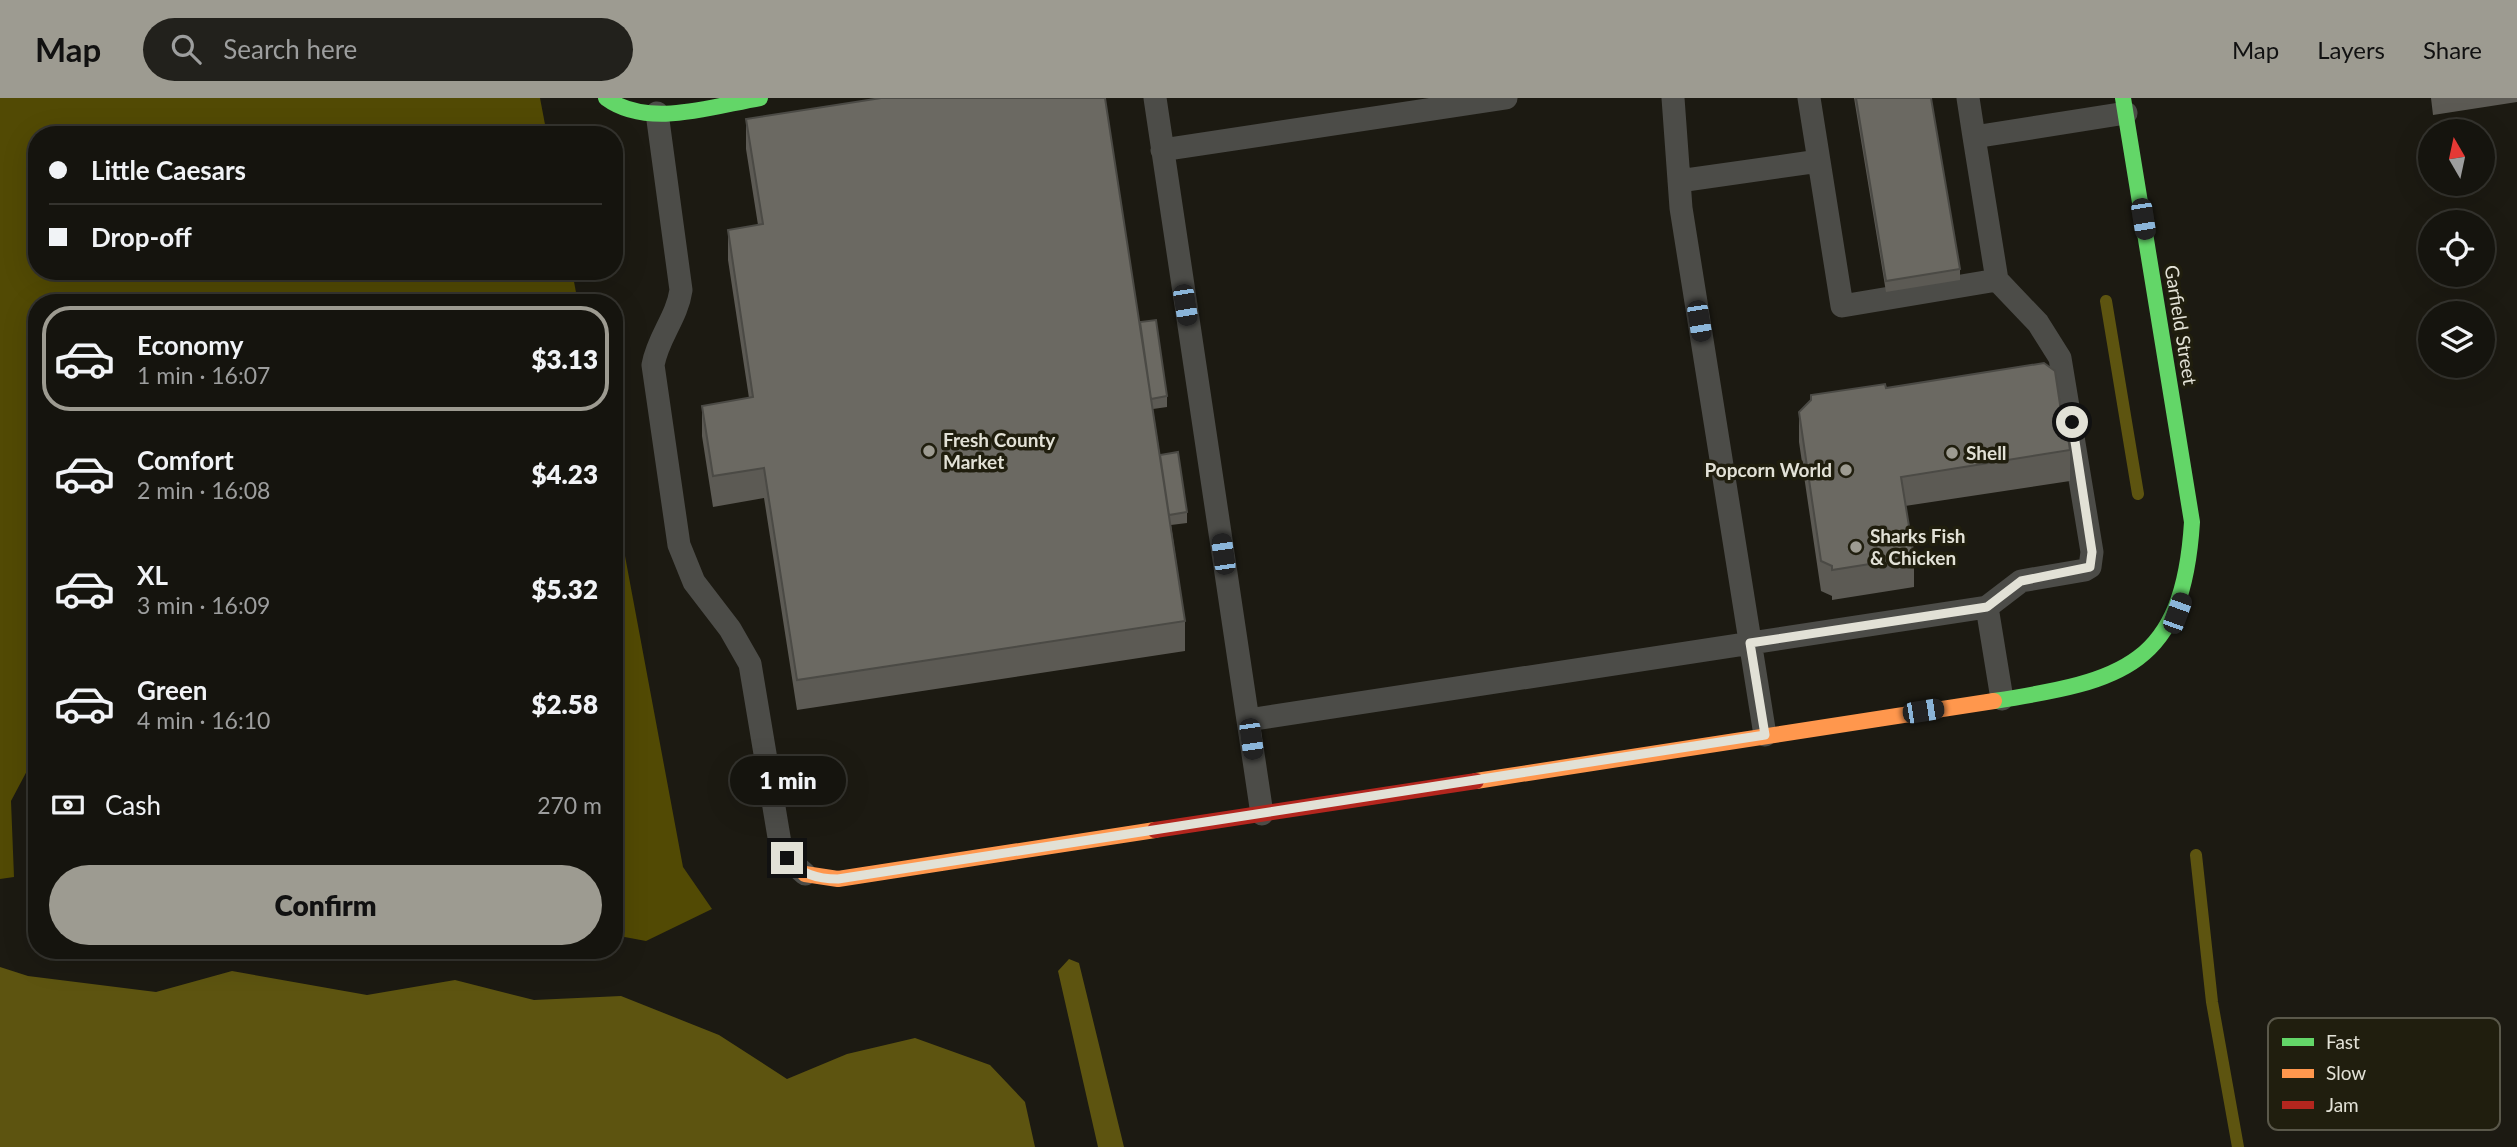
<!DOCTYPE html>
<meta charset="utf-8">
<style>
:root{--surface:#15140e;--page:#22211c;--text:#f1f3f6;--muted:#9d9e9e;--line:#34332e;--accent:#9d9b91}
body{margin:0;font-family:Lato,sans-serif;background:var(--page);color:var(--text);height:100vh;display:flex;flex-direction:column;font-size:26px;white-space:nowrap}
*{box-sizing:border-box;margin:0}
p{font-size:23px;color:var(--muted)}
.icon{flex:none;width:38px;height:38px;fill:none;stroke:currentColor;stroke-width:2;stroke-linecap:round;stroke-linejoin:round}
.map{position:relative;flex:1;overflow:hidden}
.drawer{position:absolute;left:28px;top:196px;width:595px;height:665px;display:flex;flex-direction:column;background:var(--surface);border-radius:28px;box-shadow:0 7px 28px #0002,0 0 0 2px var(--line)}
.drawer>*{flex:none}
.guide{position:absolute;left:28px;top:28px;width:595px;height:154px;border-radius:28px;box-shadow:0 7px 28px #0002,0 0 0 2px var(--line);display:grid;align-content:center;height:154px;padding:0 21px;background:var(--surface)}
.needle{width:46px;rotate:351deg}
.controls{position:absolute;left:2418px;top:21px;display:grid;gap:14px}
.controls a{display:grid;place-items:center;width:77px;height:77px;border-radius:50%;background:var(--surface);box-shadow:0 7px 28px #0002,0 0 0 2px var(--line);font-size:35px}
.end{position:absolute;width:32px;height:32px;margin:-16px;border:9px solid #e2e1d6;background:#111;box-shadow:0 0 0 4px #111}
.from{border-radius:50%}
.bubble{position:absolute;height:49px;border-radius:24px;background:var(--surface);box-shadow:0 7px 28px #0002,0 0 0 2px var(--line);font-size:23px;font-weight:800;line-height:49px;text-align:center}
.car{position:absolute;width:21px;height:42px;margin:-21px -10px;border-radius:9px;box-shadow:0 0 5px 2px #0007;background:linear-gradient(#222 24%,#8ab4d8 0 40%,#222 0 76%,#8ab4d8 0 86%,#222 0)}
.guide b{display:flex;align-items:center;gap:24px;height:66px;font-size:26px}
.guide b+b{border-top:2px solid var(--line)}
.guide i{width:18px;height:18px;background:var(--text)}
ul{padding:12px 0 0;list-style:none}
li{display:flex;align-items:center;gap:21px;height:105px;margin:0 14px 10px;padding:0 7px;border:4px solid transparent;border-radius:28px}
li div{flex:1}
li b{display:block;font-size:26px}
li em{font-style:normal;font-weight:800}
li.on{border-color:var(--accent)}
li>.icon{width:63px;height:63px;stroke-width:1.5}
.pay{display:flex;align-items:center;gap:18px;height:77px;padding:0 21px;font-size:26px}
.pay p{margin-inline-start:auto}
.button{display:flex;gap:14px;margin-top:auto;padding:14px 21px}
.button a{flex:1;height:80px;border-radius:42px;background:var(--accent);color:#111;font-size:28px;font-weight:800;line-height:80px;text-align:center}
header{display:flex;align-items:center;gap:42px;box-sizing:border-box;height:98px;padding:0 35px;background:var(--accent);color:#111}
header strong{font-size:33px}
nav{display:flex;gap:38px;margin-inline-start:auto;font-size:24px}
.search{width:490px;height:63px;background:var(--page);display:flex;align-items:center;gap:18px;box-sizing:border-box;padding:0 24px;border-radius:38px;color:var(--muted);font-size:26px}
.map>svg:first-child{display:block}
</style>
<header>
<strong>Map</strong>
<div class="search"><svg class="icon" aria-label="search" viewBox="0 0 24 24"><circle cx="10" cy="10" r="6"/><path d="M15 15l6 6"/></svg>Search here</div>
<nav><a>Map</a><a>Layers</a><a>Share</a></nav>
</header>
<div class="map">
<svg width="2517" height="1049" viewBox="0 0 2517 1049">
<rect width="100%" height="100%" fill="#1c1a12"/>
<path fill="#524a04" d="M0,0H540L547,37H37V173H572L578,205H37V654L11,703L14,779L0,781Z
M614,399L683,769L712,811L646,843L614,837Z"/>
<path fill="#5d5410" d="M1069,861L1079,865L1124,1049H1098L1058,873Z
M0,869L28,878L156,894L232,873L367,897L455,882L534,902L621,898L719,937L787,981L847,956L915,940L990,967L1025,1004L1035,1049H0Z"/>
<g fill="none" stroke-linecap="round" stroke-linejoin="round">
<path stroke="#5d5410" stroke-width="12" d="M2106,203L2138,396
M2196,757L2212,904L2238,1049"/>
<path stroke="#4c4c48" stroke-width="23" d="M1155,0L1262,716
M1673,0L1681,110L1765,637
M1809,0L1819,63
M1968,0L1974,39
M657,15L681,192C677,220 658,239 653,267L679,447L694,484L730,531L750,566L780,745L787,760L805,776
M1162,52L1506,0
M1679,83L1819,63L1842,208L1997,182L1974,39L2126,15
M1987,509L2002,601
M1248,622L1987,509L2021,483L2085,472L2090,469L2092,454L2060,260L2038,225L1997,182"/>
<path stroke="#63d668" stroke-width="16" d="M606,0C648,31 713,8 760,0
M1994,603C2123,583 2183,568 2192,424L2123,0"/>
<path stroke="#ff974d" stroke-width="16" d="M1476,683L1994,603
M805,776L838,781L1155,732"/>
<path stroke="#b3261e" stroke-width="16" d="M1155,732L1476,683"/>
</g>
<path fill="#5c5a54" d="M1854,0H1931L1960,171V182L1886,194Z
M2431,0H2517V4L2433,17Z
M746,21L1140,224L1167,298V309L1153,311L1160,357L1187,414V425L1171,427L1185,523V553L797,612L764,400L713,409L702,338V308L749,300L728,162V132L758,127L746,51Z
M1886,290L2061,313L2070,352V383L1905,408L1914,459V489L1832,502V498L1821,493L1799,344V314L1811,303V297Z"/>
<path fill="#6b6962" stroke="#4b4a45" stroke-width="2" d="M881,0H1105L1185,523L797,582L764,370L713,378L702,308L753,299L728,132L763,126L746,21Z
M1856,0H1931L1960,171L1886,183Z
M1156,222L1167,298L1151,301L1140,224Z
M2044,265L2055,273L2061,313H2064L2070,352L1901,379L1914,459L1832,472V468L1821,463L1799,314L1811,302V297L1885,286L1886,290Z
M1178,354L1187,414L1169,417L1160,357Z"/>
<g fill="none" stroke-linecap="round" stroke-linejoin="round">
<path stroke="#e2e1d6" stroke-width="9" d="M787,760C802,776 816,781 838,781L1765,637L1750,545L1987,509L2021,483L2090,469L2092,454L2072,324"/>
</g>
<g fill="#9d9b91" stroke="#201e0e" stroke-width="2.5">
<circle cx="929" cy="353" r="7"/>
<circle cx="1952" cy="355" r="7"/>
<circle cx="1846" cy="372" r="7"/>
<circle cx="1856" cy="449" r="7"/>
</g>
<g text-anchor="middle" stroke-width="7" stroke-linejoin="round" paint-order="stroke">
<g font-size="19" fill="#e2e1d6" stroke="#201e0e">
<text transform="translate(2181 227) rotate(81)" y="7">Garfield Street</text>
</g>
<g font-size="19" font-weight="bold" fill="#e2e1d6" stroke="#201e0e" text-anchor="start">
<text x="943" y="349">Fresh County<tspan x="943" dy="22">Market</tspan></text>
<text x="1966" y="362">Shell</text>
<text x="1832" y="379" text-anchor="end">Popcorn World</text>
<text x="1870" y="445">Sharks Fish<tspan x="1870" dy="22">&amp; Chicken</tspan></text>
</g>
</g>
<rect x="2268" y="920" width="232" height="112" rx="10" fill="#201e0e" stroke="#5a584a" stroke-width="2"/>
<rect x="2282" y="940" width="32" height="8" fill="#63d668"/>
<rect x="2282" y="971" width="32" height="9" fill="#ff974d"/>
<rect x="2282" y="1003" width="32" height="8" fill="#b3261e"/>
<g font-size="19" fill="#e2e1d6">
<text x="2326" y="951">Fast</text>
<text x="2326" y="982">Slow</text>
<text x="2326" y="1014">Jam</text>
</g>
</svg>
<div class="controls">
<a><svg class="needle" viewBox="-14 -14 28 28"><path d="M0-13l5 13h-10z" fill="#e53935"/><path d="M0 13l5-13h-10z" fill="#9d9e9e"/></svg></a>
<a><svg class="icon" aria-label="locate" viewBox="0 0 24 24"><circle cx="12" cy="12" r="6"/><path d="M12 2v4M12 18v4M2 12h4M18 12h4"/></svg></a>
<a><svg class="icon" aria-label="layers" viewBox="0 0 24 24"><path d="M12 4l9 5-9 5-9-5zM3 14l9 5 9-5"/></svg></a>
</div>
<i class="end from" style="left:2072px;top:324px"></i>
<i class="end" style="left:787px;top:760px"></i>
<div class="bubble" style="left:730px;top:658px;width:116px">1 min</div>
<i class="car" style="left:2143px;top:121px;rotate:171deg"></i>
<i class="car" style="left:1185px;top:207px;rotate:171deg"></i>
<i class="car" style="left:1699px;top:223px;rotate:171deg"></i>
<i class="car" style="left:1223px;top:456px;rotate:352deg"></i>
<i class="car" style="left:2177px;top:515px;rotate:20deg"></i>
<i class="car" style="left:1923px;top:613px;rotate:81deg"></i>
<i class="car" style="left:1251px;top:641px;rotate:172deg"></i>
<div class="guide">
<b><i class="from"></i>Little Caesars</b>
<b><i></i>Drop-off</b>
</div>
<section class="drawer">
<ul>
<li class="on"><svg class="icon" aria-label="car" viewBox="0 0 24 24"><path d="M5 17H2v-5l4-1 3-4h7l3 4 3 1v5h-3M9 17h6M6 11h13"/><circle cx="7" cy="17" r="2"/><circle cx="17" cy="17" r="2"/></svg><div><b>Economy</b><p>1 min · 16:07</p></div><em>$3.13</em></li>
<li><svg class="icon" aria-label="car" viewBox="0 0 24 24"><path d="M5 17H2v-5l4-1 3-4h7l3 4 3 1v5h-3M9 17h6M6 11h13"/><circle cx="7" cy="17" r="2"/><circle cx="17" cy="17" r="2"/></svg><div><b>Comfort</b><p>2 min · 16:08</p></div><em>$4.23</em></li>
<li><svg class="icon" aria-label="car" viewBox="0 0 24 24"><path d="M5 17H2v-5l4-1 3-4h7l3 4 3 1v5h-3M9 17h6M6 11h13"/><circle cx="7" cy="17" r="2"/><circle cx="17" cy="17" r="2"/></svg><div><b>XL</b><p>3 min · 16:09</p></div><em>$5.32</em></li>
<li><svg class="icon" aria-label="car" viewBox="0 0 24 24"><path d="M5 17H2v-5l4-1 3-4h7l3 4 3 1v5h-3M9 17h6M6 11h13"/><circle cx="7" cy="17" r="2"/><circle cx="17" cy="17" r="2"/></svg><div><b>Green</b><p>4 min · 16:10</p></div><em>$2.58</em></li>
</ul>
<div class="pay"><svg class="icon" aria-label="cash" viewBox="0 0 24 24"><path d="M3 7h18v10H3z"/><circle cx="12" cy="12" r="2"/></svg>Cash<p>270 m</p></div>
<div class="button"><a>Confirm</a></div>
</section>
</div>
